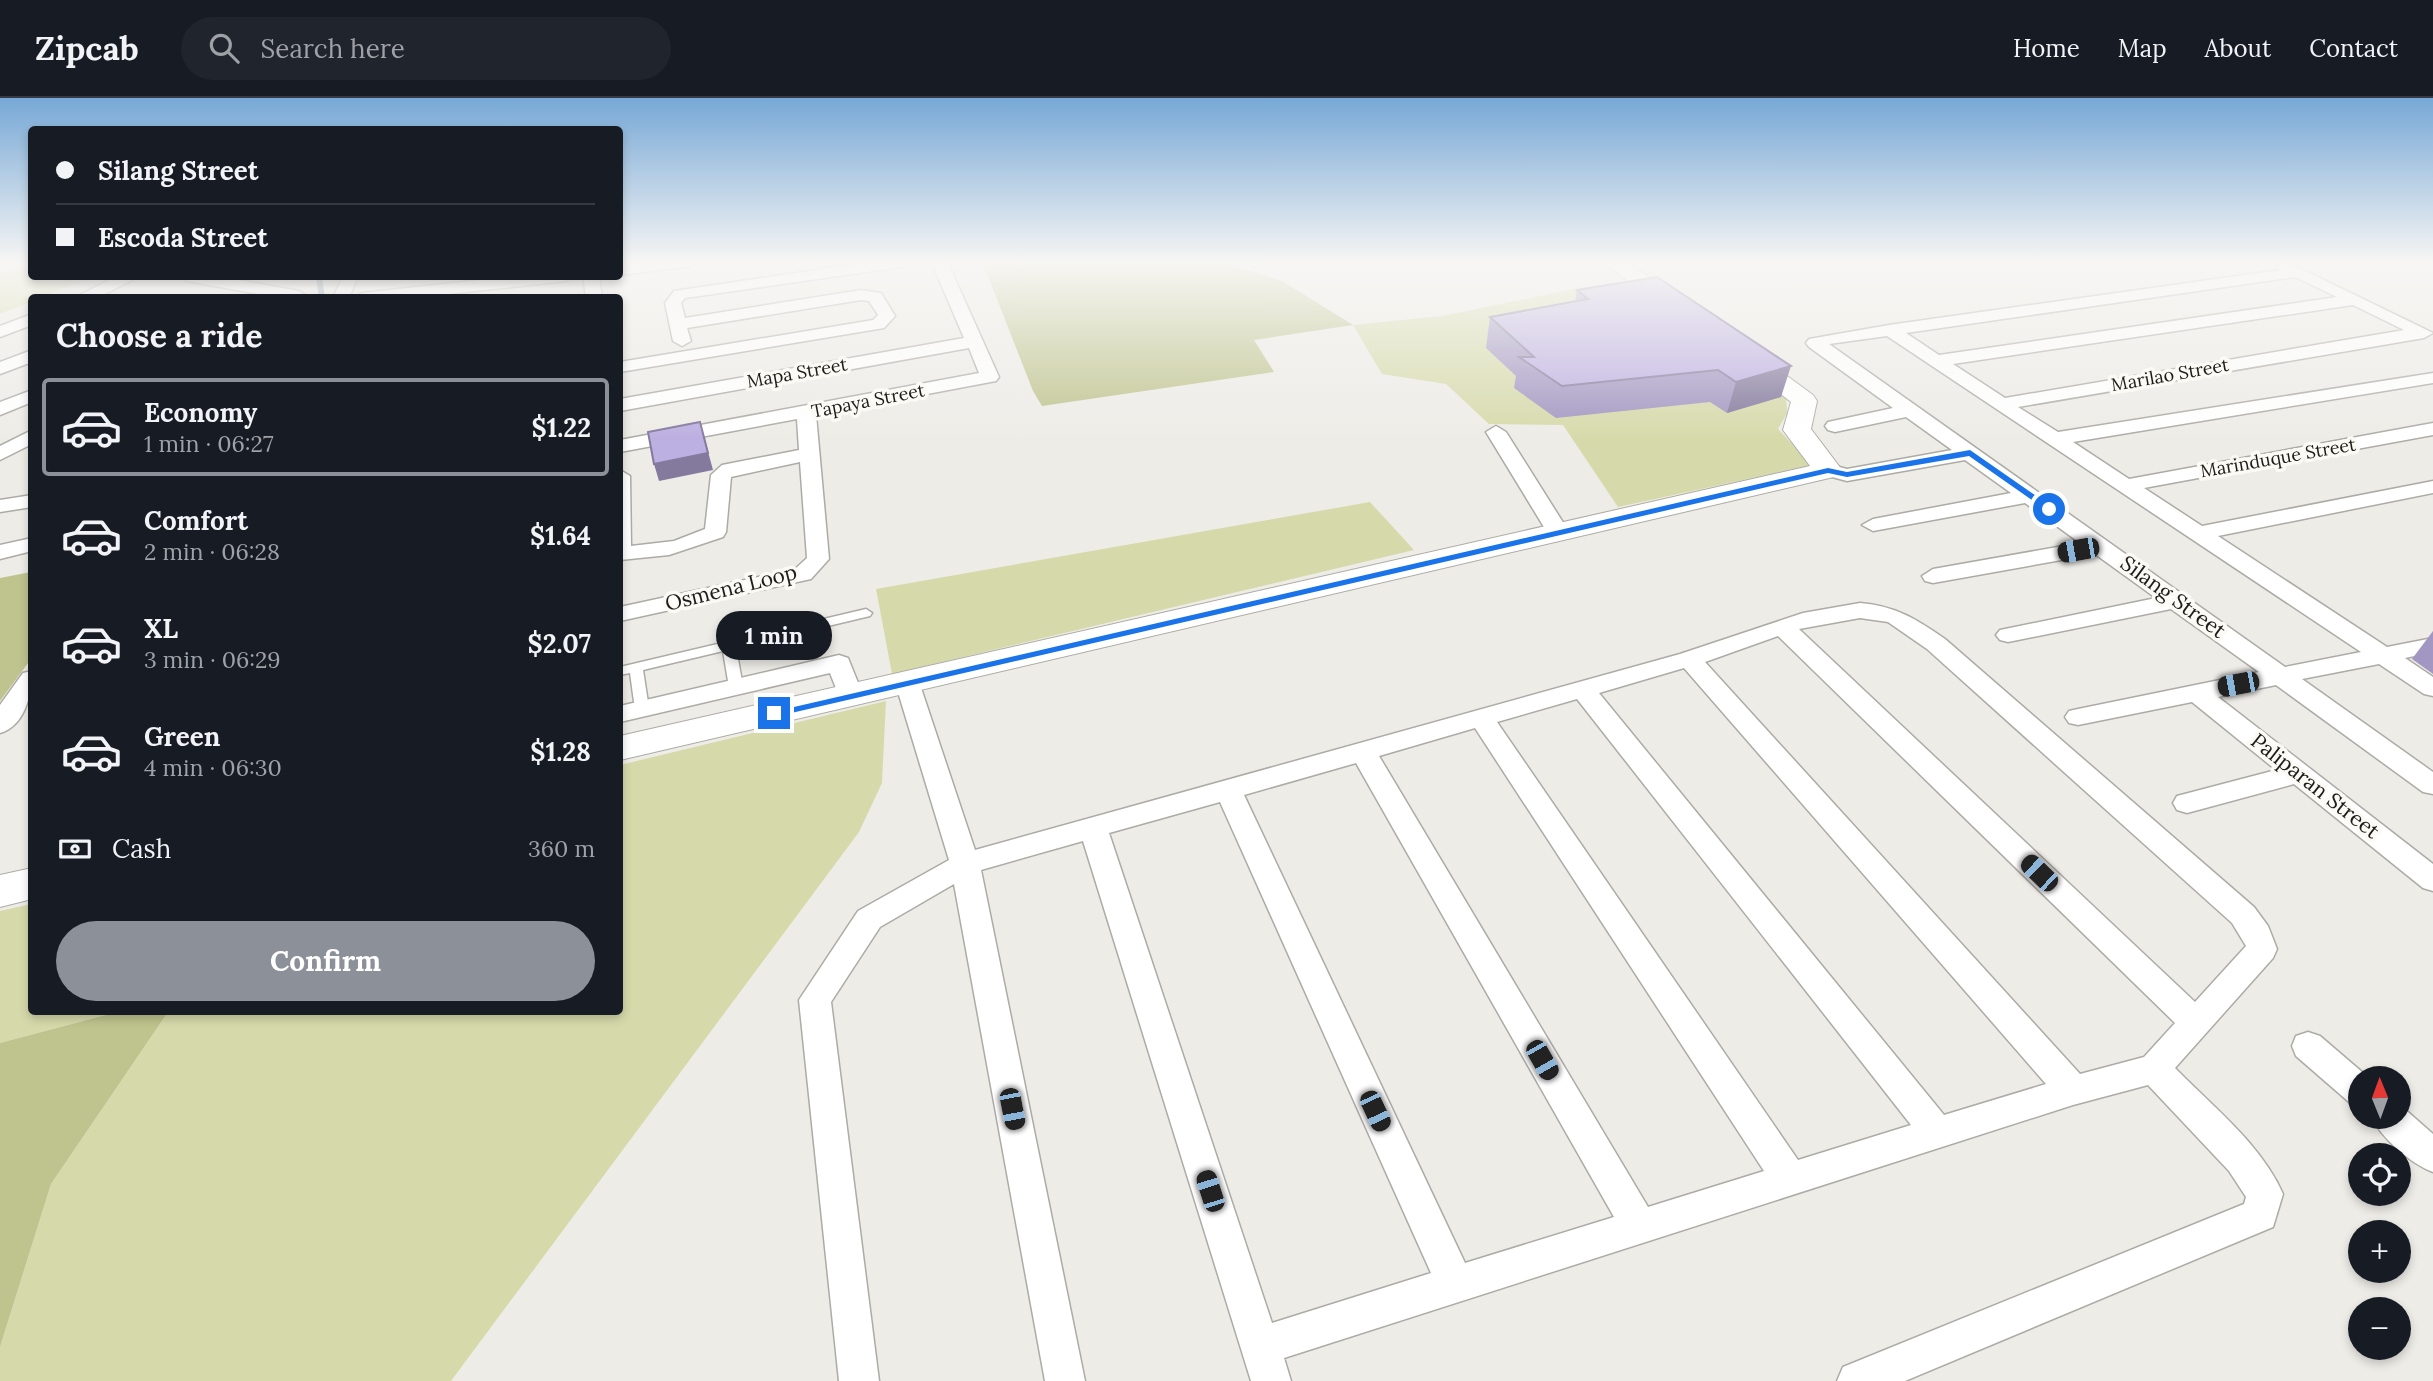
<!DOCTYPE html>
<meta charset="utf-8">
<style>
:root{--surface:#171b24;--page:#20242c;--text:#f1f3f6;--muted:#9ea1a6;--line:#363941;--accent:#8c9099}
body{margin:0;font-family:Lora,serif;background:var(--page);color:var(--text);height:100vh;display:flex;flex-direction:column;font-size:26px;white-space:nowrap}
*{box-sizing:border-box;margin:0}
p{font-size:23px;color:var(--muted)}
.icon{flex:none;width:38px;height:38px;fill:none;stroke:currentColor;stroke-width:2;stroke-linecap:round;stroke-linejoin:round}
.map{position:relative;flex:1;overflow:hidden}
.details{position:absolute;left:28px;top:196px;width:595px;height:721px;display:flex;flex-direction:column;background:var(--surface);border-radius:7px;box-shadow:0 4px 10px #0003}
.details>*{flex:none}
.guide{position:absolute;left:28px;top:28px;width:595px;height:154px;border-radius:7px;box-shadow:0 4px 10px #0003;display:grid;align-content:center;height:154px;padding:0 28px;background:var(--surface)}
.needle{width:46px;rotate:359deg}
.tools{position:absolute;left:2348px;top:968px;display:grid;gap:14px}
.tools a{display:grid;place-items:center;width:63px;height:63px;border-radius:50%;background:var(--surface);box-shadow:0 4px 10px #0003;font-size:35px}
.end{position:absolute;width:32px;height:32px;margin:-16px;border:9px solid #1a73e8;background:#fff;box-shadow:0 0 0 4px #fff}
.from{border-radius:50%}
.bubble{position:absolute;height:49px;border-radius:24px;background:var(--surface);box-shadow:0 4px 10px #0003;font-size:23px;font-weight:700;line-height:49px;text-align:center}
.car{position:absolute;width:21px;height:42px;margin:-21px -10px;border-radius:9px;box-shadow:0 0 5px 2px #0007;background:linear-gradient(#222 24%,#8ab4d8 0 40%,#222 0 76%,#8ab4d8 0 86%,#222 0)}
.guide b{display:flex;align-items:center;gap:24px;height:66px;font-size:26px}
.guide b+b{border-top:2px solid var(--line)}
.guide i{width:18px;height:18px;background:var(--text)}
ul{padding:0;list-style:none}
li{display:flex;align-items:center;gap:21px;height:98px;margin:0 14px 10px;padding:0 14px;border:4px solid transparent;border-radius:7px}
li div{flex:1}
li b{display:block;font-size:26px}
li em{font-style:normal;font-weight:700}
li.on{border-color:var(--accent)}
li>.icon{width:63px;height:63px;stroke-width:1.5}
h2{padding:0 28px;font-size:32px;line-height:84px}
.pay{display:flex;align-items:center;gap:18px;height:77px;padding:0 28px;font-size:26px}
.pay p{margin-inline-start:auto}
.button{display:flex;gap:14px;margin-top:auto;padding:14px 28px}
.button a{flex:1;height:80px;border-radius:42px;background:var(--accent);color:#fff;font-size:28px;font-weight:700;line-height:80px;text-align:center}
header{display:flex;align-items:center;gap:42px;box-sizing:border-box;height:98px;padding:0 35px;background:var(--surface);border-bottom:2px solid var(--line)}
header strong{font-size:33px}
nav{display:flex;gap:38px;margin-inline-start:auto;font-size:24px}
.search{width:490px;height:63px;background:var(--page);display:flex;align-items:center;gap:18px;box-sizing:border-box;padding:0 24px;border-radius:38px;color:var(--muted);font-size:26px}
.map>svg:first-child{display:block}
</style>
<header>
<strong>Zipcab</strong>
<div class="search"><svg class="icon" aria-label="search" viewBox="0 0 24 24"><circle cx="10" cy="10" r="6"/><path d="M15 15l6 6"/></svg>Search here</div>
<nav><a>Home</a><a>Map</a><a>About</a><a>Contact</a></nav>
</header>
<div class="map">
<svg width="2433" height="1283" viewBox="0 0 2433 1283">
<rect width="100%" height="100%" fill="#eeece7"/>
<path fill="#d6daaa" d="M29,171H31L32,178L93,179L41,199L32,200L31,204L0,216V174Z
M1625,185L1786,298L1787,315L1778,331L1812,367L1618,409L1563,327L1489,326L1446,286L1382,276L1353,227L1443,218L1569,192Z
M1370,404L1414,452L892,576L876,491Z
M886,603L882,685L859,734L451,1283H0V1249L51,1086L168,914H620V667Z
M31,806L32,914H117L0,945V813Z"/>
<path fill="#bfc48e" d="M982,163H1220L1282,183L1353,227L1254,242L1274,274L1042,308L1033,293Z
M31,474V561L0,603V480Z
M117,914H168L51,1086L0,1249V945Z"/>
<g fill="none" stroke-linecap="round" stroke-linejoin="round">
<path stroke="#56728b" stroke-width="6" d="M319,178L322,200"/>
<defs>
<path id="lane" d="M866,511L872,515L870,518L736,550L743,589L741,592L736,593L729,589L723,553L643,572L649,611L642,615L635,611L630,575L620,577V569Z"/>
<path id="street" d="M0,163H13L0,169Z
M654,163H700L692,168L620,177V167Z
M876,163H916L908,168L685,200L681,205L685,220L861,192L881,195L895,218L884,230L620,274V264L873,222L878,217L869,203L861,202L687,230L691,243L682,248L673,243L665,205L674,193Z
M931,163H947L999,279L996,283L816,317L829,461L811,481L620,523V509L795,471L807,460L800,364L731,379L726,434L723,439L669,457L620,462V372L630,378L631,448L674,443L705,431L711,377L722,367L799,352L797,321L620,354V342L979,275L969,250L620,313V301L964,240Z
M2285,163L2433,235L2424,240L2018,309L2058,334L2433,275V285L2073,344L2129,381L2433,325V337L2144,390L2202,428L2433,383V395L2218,438L2387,549L2433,540V554L2405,560L2433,579V598L2424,596L2379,566L2302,581L2433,674V696L2423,694L2276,587L2218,599L2433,766V793L2423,790L2294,686L2187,715L2177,712L2173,705L2177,698L2276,672L2192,604L2078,627L2069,625L2065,619L2069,613L2078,611L2259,574L2171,511L2008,544L2000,542L1996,537L2000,532L2156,500L2095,456L1933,485L1925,483L1922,478L1933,471L2080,445L2025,405L1873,433L1862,427L1873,421L2011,395L1965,362L1847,383L1821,376L1818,372L1828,366L1847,371L1952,352L1906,319L1835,334L1828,332L1825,328L1828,324L1893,310L1809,249L1806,245L1809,241L1889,227L2280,172L2277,168ZM2295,179L2337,199L1939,257L1906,235ZM2353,207L2404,232L2005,300L1953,266ZM1887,238L2361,554L2285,569L1829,246Z
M117,178H140L97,200H74Z
M179,178H217L299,193L307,198L280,200L187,183Z
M349,178L356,183L349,200H333L342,180Z
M516,178H574L566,183L412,200H354L362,195Z
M583,178H599L602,200H586Z
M32,216V227L0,239V228Z
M32,252V264L0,276V264Z
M32,292V304L0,317V304Z
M1496,328L1506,334L1569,434L1566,439L1558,441L1547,434L1486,334Z
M32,332V346L0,362V348Z
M32,397V409L0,414V402Z
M32,440V453L0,461V447Z
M1860,505C1896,508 1916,521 1945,541L2254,809L2268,828L2277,851L2273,860L2175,970C2213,1009 2261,1046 2283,1096L2273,1129L1905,1283H1837L1843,1269L2244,1106L2246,1099L2229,1073L2148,987L2073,1007L1284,1260L1291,1283H1251L1083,743L981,772L1085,1283H1045L954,786L880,829L831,904L879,1283H839L799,902L858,813L949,762L895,584L898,578H916L919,584L975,752L1680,556L1803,515ZM1860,520L1888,524L1927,551L2232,825L2246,848L2195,904L1799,531ZM1778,538L2175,925L2144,959L2080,976L1705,564ZM1684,570L2046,986L1944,1017L1599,595ZM1577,601L1911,1027L1798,1062L1497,624ZM1475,630L1764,1073L1648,1109L1379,658ZM1356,665L1614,1119L1465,1165L1244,697ZM1220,704L1431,1175L1272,1225L1109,735Z
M839,557L848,560L863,597L859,603H841L830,575L620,624V608Z
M32,573C32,596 25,628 0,635V607L23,575Z
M2308,934L2320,938L2369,980H2361V1009L2349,1004L2296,958L2292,948L2296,938Z
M2400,1007L2433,1036V1074C2411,1066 2381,1040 2371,1018H2399Z"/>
<path id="secondary" d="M1602,163H1627L1692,212L1688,217H1672Z
M1744,251L1753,253L1813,297L1817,303L1811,331L1842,372L1838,378L620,662V638L1810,368L1783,332L1791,304L1732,258L1735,253Z
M32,770V801L0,809V777Z"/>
</defs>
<use href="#lane" stroke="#adaba6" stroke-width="3"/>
<use href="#street" stroke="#adaba6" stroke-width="3"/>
<use href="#secondary" stroke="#adaba6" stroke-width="2"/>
<use href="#lane" fill="#fff" fill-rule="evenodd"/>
<use href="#street" fill="#fff" fill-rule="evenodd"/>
<use href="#secondary" fill="#fff" fill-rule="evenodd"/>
</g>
<path fill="#a296c2" d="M1577,192L1781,299L1727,315L1710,304L1556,320L1514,290L1516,278L1486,250L1490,219L1575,204Z
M2433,533V576L2412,561Z"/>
<path fill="#847a9e" d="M1791,268L1781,299L1727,315L1736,284Z
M700,324L713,372L659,383L654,366Z"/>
<path fill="#bcafe1" stroke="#847a9e" stroke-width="2" d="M1657,179L1791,268L1736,284L1718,272L1562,288L1519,259H1534L1490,219L1588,201L1577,192Z
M700,324L708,355L654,366L648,334Z"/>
<linearGradient id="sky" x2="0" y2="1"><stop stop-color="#77a8d6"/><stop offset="0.48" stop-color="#f7f6f4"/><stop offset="1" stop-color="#f7f6f4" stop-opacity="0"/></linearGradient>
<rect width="2433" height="343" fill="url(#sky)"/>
<path fill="#1a73e8" d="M1970,352L2052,409V412H2046L1969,358L1847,379L1828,375L774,619L768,615L1828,370L1847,374Z"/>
<g text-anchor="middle" stroke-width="7" stroke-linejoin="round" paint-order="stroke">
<g font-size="18" fill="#1d1c1a" stroke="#fbfaf4">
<text transform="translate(797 275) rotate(-10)" y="6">Mapa Street</text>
<text transform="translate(2170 277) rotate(-10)" y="6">Marilao Street</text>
<text transform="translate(868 303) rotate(-11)" y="6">Tapaya Street</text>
<text transform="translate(2278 360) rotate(-10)" y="6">Marinduque Street</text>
</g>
<g font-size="21" fill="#1d1c1a" stroke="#fbfaf4">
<text transform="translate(731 490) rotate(-14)" y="7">Osmena Loop</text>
<text transform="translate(2173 499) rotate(36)" y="7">Silang Street</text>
<text transform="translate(2315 688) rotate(38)" y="7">Paliparan Street</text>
</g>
</g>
</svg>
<div class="tools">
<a><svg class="needle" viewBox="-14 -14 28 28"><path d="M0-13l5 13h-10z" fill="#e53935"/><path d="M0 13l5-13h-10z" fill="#9ea1a6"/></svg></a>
<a><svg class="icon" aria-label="locate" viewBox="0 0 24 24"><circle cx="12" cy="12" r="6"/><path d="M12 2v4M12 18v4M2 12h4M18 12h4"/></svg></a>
<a>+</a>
<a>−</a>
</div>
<i class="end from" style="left:2049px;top:411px"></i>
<i class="end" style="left:774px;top:615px"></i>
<div class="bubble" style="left:716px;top:513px;width:116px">1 min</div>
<i class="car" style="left:2078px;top:452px;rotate:260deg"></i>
<i class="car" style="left:2238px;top:586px;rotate:259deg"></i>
<i class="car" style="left:2039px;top:775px;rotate:314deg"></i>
<i class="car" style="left:1542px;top:962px;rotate:150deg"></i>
<i class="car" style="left:1012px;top:1011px;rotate:169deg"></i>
<i class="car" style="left:1375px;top:1013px;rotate:155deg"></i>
<i class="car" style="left:1210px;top:1093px;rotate:342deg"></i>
<div class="guide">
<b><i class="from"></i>Silang Street</b>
<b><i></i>Escoda Street</b>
</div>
<section class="details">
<h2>Choose a ride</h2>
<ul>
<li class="on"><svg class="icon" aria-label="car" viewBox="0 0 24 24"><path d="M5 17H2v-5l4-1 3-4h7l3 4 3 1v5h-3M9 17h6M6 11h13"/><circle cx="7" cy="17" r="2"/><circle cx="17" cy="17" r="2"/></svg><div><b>Economy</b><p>1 min · 06:27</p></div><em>$1.22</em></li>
<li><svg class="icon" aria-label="car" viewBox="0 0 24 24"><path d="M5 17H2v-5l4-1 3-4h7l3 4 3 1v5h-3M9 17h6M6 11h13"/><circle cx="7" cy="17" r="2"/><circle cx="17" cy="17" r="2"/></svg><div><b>Comfort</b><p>2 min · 06:28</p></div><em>$1.64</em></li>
<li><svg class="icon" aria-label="car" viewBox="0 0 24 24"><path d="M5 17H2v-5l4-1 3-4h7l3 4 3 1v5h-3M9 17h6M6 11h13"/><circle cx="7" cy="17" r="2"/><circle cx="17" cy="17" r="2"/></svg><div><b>XL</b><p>3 min · 06:29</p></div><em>$2.07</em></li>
<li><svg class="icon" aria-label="car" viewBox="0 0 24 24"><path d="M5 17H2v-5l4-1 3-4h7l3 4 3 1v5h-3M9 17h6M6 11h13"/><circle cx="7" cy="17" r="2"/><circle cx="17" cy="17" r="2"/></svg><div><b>Green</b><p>4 min · 06:30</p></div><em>$1.28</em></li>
</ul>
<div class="pay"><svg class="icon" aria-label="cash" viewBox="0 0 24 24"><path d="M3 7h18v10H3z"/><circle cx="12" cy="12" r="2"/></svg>Cash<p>360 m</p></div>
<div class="button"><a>Confirm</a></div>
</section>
</div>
